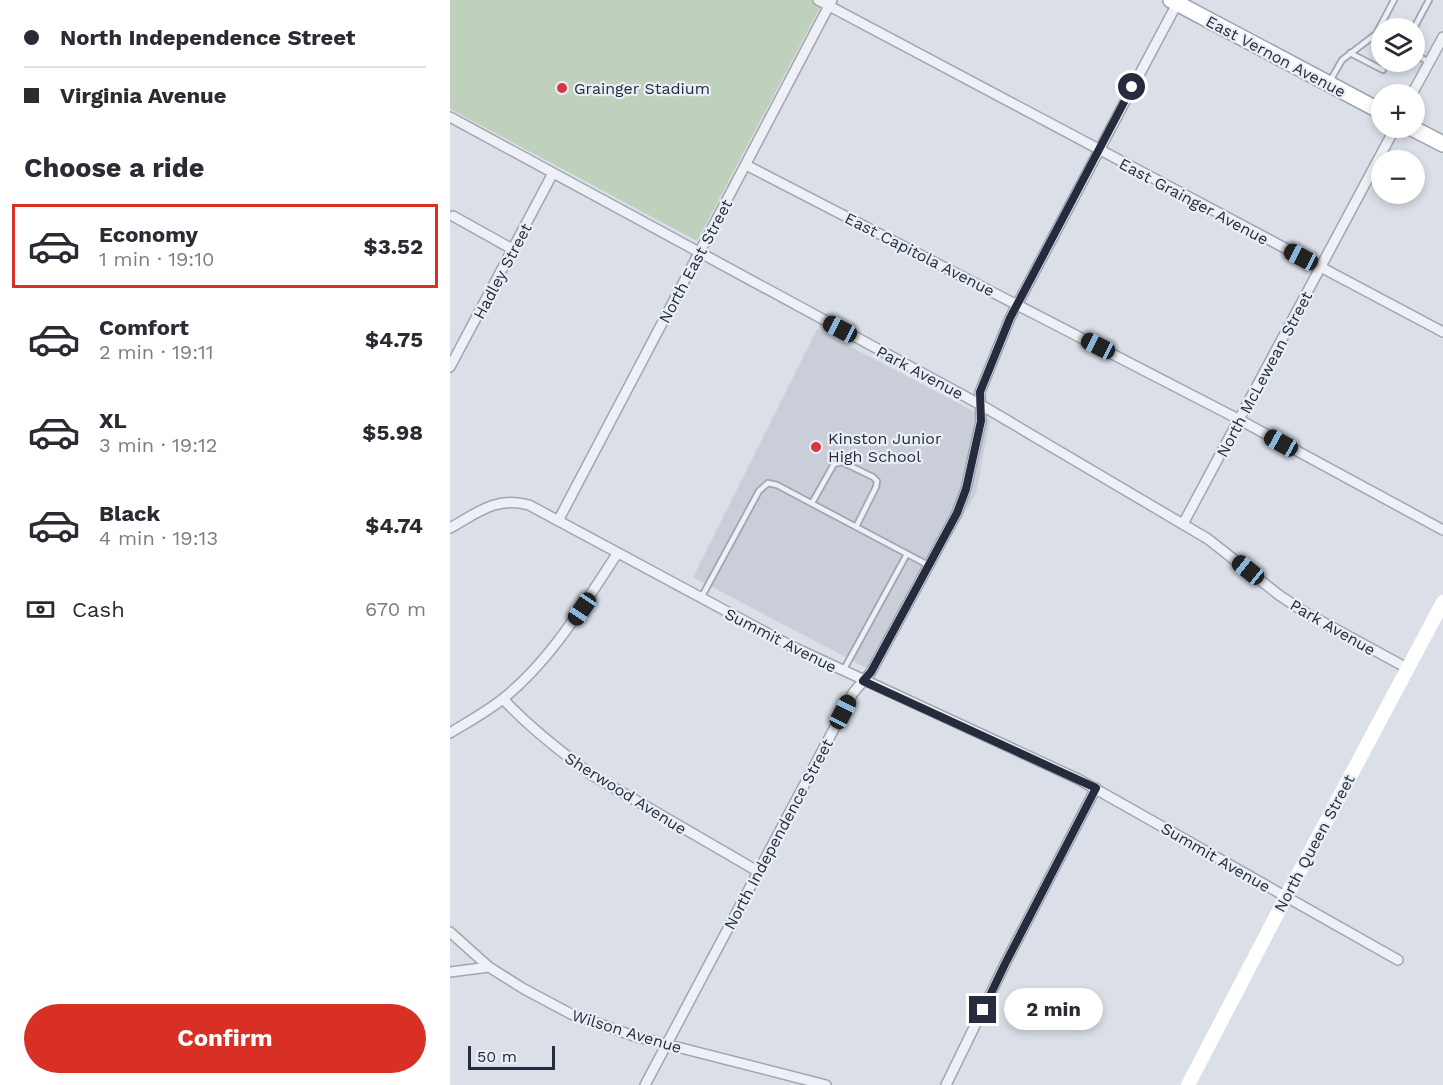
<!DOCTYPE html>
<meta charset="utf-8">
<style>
:root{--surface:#fff;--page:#f2f2f3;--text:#2b2b33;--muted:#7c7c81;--line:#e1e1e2;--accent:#d93025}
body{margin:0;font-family:"Work Sans",sans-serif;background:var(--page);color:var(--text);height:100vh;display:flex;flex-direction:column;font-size:22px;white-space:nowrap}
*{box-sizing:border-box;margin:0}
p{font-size:20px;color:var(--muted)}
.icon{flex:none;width:33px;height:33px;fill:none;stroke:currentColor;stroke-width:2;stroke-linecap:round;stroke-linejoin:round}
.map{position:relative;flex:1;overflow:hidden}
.drawer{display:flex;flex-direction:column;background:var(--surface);width:450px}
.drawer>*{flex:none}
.top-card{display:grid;align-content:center;height:132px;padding:0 24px;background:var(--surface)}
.buttons{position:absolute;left:921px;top:18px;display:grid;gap:12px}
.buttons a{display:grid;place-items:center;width:54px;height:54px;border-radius:50%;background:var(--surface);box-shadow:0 3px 9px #0003;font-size:30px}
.scale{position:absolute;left:18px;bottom:15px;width:87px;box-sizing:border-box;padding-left:6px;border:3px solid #242c3e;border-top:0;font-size:16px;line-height:21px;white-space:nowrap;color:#242c3e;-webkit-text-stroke:4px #eaeef5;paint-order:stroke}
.end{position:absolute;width:27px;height:27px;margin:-14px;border:8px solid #242c3e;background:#fff;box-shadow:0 0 0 3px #fff}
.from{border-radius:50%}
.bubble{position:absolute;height:42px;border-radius:21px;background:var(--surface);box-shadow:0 3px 9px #0003;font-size:20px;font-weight:700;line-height:42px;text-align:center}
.car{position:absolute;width:18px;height:36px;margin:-18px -9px;border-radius:8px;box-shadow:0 0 4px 2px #0007;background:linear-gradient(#222 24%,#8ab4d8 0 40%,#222 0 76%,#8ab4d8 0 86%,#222 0)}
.top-card b{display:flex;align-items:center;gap:21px;height:57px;font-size:22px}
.top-card b+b{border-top:2px solid var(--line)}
.top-card i{width:15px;height:15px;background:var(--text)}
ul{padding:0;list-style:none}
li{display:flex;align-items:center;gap:18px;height:84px;margin:0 12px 9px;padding:0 12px;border:3px solid transparent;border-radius:0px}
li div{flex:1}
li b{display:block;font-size:22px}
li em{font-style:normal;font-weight:700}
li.active{border-color:var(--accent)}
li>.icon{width:54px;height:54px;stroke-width:1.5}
h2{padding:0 24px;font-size:27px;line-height:72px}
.pay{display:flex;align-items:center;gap:15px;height:66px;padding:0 24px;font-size:22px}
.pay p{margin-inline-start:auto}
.action{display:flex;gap:12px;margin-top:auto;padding:12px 24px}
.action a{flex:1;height:69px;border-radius:36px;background:var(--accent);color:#fff;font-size:24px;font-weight:700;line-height:69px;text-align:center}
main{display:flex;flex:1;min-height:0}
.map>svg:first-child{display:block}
</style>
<main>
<section class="drawer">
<div class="top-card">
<b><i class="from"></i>North Independence Street</b>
<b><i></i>Virginia Avenue</b>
</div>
<h2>Choose a ride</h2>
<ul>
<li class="active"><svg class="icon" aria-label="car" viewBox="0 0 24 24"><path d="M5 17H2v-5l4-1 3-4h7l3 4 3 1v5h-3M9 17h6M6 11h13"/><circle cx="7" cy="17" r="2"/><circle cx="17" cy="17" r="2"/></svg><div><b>Economy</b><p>1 min · 19:10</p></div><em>$3.52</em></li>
<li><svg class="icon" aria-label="car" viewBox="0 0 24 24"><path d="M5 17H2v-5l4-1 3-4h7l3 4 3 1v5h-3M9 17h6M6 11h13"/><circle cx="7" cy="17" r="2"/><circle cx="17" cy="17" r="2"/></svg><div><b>Comfort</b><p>2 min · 19:11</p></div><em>$4.75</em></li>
<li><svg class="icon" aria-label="car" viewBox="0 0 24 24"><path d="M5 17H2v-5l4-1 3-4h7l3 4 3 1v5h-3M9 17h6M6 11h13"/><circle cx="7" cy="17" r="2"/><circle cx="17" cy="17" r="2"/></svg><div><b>XL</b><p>3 min · 19:12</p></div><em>$5.98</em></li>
<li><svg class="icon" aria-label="car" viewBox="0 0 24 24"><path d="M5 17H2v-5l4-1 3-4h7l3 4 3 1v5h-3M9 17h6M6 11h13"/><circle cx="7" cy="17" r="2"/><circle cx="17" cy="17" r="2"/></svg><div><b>Black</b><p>4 min · 19:13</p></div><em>$4.74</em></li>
</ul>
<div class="pay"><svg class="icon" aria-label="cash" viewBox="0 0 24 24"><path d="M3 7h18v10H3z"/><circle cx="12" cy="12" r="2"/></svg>Cash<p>670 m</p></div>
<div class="action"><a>Confirm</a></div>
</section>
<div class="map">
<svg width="993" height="1085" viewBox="0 0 993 1085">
<rect width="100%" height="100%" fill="#dbdfe7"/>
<path fill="#c9ced9" d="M367,329L540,420L526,493L424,672L243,577Z"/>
<path fill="#bfd1bc" d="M0,0H374L247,241L0,109Z"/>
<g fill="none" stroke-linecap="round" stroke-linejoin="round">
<defs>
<path id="service" d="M964,28L979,0
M932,37L926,34L944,0
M900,53L933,70
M964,54L979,62
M880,81L892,60L926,34
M362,503L384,464L392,462L423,477L427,481L426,487L406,527
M251,598L309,491L318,483L327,485L478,565
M393,671L457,554"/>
<path id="minor" d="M368,0L993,332
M962,94L993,37
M0,117L531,405L758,539L829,595L856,613L957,668
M296,165L790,420L993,530
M3,216L64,250
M0,367L103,173
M108,521L382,0
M733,524L945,128
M0,528C27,513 46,496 79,505L341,646L628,779L948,960
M53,699C80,728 111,752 142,775L309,872
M0,733C18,722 38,711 54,698C102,659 134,604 167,554
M0,932L39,967L74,989L121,1014L184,1036L376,1085
M0,972L39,967
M195,1085L403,693L421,672L507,513L516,489L531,421L530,392L560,318L729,0
M496,1085L555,964L646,788"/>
<path id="primary" d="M721,0L932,112
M962,128L993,144"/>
</defs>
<use href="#service" stroke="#a0a6b1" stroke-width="8"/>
<use href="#minor" stroke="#a0a6b1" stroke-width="12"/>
<use href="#primary" stroke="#9aa2b3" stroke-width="18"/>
<use href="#service" stroke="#eef0f5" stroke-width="4.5"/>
<use href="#minor" stroke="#eef0f5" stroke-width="9"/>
<path stroke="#fff" stroke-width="14" d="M738,1085L836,897L993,602"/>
<use href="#primary" stroke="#fff" stroke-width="15"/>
</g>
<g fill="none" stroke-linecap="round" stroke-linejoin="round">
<path stroke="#242c3e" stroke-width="8" d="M533,1010L555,964L646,788L413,681L421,672L507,513L516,489L531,421L530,392L560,318L682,87"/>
</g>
<g fill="#d73541" stroke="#eaeef5" stroke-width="2">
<circle cx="112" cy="88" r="6"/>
<circle cx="366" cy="447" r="6"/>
</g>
<g text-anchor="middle" stroke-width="4.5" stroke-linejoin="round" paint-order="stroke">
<g font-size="16" fill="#242c3e" stroke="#eaeef5">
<text transform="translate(826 56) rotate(28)" y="6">East Vernon Avenue</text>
<text transform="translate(744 201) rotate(28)" y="6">East Grainger Avenue</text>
<text transform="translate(470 254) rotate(27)" y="6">East Capitola Avenue</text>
<text transform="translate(245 261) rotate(-62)" y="6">North East Street</text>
<text transform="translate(52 271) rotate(-62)" y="6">Hadley Street</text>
<text transform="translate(470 372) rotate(28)" y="6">Park Avenue</text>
<text transform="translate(814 374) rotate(-62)" y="6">North McLewean Street</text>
<text transform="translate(883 627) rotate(30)" y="6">Park Avenue</text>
<text transform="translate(331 640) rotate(27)" y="6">Summit Avenue</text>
<text transform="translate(176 793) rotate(32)" y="6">Sherwood Avenue</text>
<text transform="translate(328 834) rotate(-62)" y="6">North Independence Street</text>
<text transform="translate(864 843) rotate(-62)" y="6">North Queen Street</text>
<text transform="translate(766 857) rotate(30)" y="6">Summit Avenue</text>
<text transform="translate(177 1031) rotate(17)" y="6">Wilson Avenue</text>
</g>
<g font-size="16" fill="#242c3e" stroke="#eaeef5" text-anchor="start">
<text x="124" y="94">Grainger Stadium</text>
<text x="378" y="444">Kinston Junior<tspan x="378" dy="18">High School</tspan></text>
</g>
</g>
</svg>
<div class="buttons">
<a><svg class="icon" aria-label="layers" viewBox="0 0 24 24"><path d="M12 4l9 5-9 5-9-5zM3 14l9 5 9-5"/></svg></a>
<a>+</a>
<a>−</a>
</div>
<div class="scale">50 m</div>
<i class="end from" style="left:682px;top:87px"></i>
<i class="end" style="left:533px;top:1010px"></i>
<div class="bubble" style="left:554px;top:988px;width:99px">2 min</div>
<i class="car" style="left:851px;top:257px;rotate:298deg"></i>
<i class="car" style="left:390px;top:329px;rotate:298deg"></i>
<i class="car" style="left:648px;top:346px;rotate:297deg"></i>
<i class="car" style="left:831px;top:443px;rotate:299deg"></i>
<i class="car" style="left:798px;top:570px;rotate:309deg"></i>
<i class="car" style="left:132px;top:609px;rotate:214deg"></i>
<i class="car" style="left:393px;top:712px;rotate:27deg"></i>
</div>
</main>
